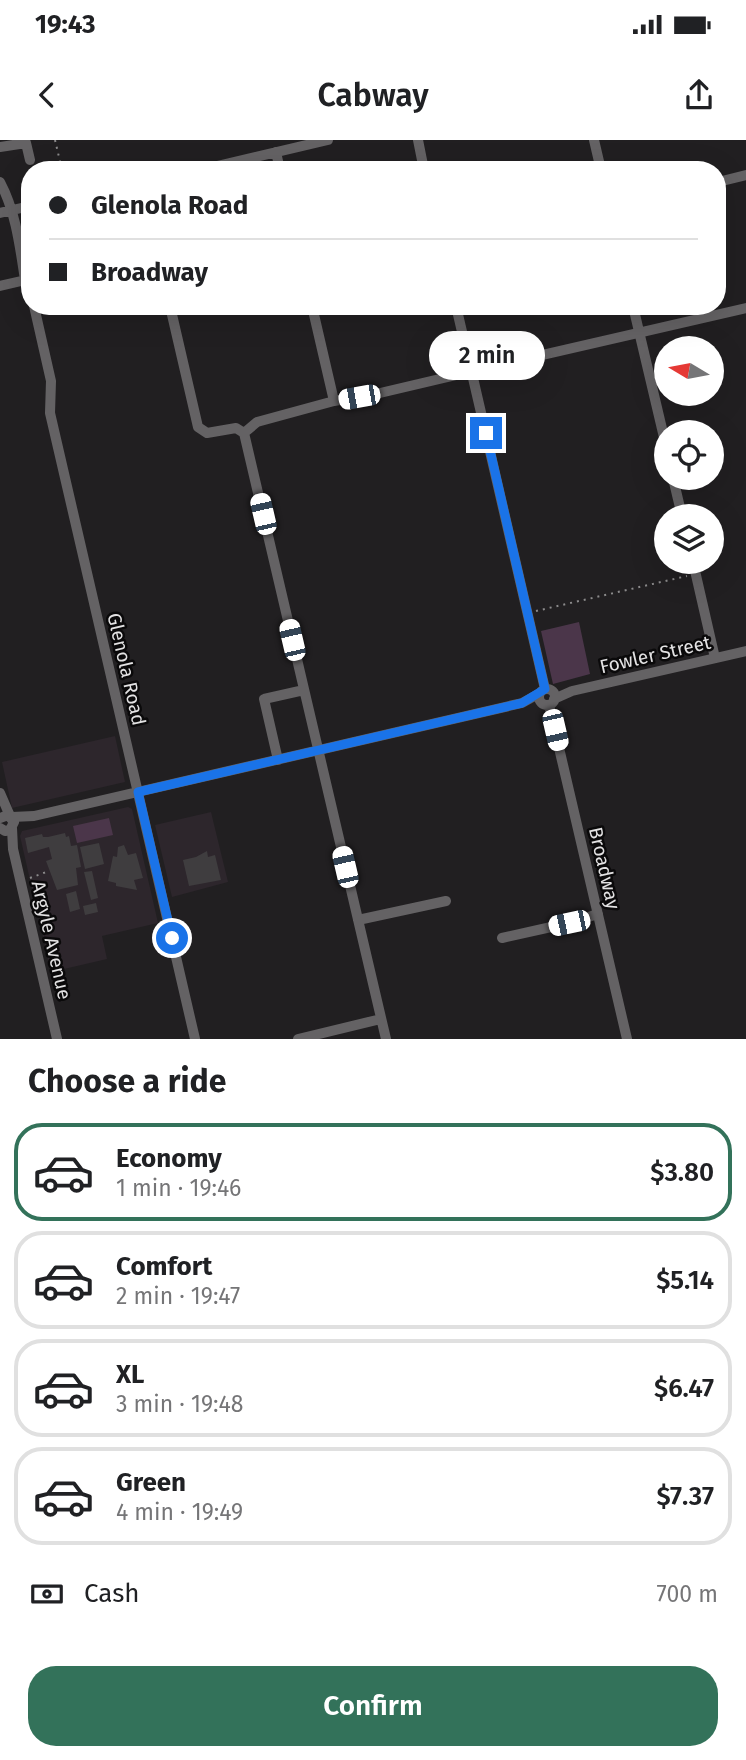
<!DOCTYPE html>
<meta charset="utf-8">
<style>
:root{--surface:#fff;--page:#f2f2f2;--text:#202124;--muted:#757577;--line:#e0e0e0;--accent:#33725a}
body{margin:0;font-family:"Fira Sans",sans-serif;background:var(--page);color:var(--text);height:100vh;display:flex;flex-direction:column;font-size:26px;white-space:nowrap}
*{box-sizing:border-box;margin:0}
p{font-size:23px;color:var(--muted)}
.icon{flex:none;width:38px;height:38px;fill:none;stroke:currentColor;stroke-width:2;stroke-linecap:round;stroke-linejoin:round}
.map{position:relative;height:899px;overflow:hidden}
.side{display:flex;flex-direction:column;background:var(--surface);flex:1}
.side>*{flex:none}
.top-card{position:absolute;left:21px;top:21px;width:705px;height:154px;border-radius:28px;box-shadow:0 7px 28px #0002;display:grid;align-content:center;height:154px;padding:0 28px;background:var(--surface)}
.needle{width:46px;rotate:280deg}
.tools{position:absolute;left:654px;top:196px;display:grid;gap:14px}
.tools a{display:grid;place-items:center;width:70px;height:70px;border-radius:50%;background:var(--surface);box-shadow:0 7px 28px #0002;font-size:35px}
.end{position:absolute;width:32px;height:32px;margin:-16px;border:9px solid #1a73e8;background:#fff;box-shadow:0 0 0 4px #fff}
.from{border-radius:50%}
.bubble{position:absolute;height:49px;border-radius:24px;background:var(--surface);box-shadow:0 7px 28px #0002;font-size:23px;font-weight:600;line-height:49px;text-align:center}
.car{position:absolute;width:21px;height:42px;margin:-21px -10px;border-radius:9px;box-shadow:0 0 5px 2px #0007;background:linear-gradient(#fff 24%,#345 0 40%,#fff 0 76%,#345 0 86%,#fff 0)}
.top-card b{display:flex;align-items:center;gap:24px;height:66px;font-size:26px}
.top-card b+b{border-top:2px solid var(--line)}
.top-card i{width:18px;height:18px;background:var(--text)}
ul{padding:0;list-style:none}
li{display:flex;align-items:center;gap:21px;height:98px;margin:0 14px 10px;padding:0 14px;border:4px solid var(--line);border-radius:28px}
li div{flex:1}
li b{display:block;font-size:26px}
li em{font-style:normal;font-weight:600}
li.on{border-color:var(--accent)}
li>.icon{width:63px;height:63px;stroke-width:1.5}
h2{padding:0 28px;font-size:32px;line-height:84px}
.pay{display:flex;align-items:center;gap:18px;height:77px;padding:0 28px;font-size:26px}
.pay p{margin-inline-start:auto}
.action{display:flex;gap:14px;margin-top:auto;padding:14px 28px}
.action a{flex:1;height:80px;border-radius:28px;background:var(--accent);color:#fff;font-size:28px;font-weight:600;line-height:80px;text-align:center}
.status{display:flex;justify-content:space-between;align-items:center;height:49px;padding:0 35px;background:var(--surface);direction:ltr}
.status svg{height:19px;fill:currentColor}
header{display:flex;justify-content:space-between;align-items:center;height:91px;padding:0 28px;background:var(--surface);font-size:32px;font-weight:600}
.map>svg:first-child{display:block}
</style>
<div class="status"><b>19:43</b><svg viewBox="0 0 49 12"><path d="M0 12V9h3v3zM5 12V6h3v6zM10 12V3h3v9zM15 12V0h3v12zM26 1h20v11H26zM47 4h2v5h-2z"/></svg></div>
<header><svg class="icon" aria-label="back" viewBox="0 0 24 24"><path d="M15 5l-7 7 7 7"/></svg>Cabway<svg class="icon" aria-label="share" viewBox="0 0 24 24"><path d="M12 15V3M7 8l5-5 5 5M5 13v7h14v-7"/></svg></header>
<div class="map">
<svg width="746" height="899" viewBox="0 0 746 899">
<rect width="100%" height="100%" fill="#211f21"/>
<path fill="#2d262c" d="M115,596L125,642L12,668L2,622Z
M128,667L132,669L158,783L102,796L107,819L51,832L20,696L22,691Z
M211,672L228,742L172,757L155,685Z"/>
<path fill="#4b364a" d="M579,482L590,534L553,544L541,491Z
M109,678L113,695L77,703L73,686Z"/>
<path fill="#3f3d3f" d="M65,693L66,697L69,696L71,706L77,705L81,727L76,728L78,745L57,750L46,721L52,719L49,707L28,713L25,698L42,694L43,697H48Z
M99,703L104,724L85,729L80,707Z
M124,705L128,715L136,713L143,738L134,740L137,750L116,746V743L108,741L113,716L117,717L118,707Z
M207,711L208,717L215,715L221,740L189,746L183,720L196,717Z
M92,731L98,758L91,760L84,732Z
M76,751L80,769L70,772L66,754Z
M96,763L98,772L85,775L83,766Z"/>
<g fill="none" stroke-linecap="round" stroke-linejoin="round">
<path stroke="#8b8a8b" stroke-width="2" stroke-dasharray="2 5" stroke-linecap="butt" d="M55,0L62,30
M536,471L687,436
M30,738L49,731"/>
<path stroke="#646264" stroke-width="10" d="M418,0L424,30
M594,0L601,30
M0,7L26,3L30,20
M276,12L280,30
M200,30L328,0
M0,42C16,72 20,107 25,140
M718,42L746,35
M0,73L30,66
M0,146L30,139
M34,166L51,241L50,273L195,899
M170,166L198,287L207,293L236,288L244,293
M312,166L334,261
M456,166L470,226
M633,166L667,310
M477,230L746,168
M473,238L545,549
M244,293L386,899
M244,293L257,282L334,261L380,253L465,233
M673,338L682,376
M693,422L715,518
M539 557a8 8 0 1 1 16 0a8 8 0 1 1-16 0Z
M554,559L572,551L746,511
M549,565L627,899
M278,620L264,559L304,550
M0,653L10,676
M12,677L34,676L522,563L540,553
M0,678L8,675L14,682L10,690L5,691L0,688
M12,688L13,709L57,899
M358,780L446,761
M502,798L569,783L598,774
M298,899L381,879"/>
</g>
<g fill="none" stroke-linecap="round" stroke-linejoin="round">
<path stroke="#1a73e8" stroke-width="9" d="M172,798L138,652L522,563L545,549L486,293"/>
</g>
<g text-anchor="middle" stroke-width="5" stroke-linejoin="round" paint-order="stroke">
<g font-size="19" fill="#e3e2e3" stroke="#0a090a">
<text transform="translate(655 514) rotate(-13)" y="7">Fowler Street</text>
<text transform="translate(127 529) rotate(77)" y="7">Glenola Road</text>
<text transform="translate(605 728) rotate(77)" y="7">Broadway</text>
<text transform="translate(52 800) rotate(77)" y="7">Argyle Avenue</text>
</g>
</g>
</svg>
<div class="tools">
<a><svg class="needle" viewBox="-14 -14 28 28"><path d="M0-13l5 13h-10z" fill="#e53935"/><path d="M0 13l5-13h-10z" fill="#757577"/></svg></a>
<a><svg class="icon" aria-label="locate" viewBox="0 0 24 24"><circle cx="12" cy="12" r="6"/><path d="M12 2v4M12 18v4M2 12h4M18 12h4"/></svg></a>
<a><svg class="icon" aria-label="layers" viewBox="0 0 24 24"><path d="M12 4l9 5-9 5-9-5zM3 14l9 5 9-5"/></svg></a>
</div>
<i class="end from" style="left:172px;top:798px"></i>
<i class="end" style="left:486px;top:293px"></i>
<div class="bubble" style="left:429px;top:191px;width:116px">2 min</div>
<i class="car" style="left:359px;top:257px;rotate:260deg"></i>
<i class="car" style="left:263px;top:374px;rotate:347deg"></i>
<i class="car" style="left:292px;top:500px;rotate:347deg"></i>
<i class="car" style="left:555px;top:590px;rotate:167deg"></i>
<i class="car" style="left:345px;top:727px;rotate:347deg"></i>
<i class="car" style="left:569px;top:783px;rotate:258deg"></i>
<div class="top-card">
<b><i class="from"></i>Glenola Road</b>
<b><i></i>Broadway</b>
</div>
</div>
<section class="side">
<h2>Choose a ride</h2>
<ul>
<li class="on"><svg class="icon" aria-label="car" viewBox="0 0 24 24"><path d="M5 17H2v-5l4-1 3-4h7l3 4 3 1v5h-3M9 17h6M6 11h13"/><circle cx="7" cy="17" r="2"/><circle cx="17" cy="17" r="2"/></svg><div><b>Economy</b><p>1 min · 19:46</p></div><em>$3.80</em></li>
<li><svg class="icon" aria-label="car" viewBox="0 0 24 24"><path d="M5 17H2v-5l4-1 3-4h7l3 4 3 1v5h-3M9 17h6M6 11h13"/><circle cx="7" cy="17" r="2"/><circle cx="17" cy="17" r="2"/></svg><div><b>Comfort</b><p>2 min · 19:47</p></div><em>$5.14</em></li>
<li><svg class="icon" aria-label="car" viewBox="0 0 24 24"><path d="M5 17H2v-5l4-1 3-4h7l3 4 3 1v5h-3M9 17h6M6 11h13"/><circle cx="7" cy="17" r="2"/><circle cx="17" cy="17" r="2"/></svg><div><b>XL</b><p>3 min · 19:48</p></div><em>$6.47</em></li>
<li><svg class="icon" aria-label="car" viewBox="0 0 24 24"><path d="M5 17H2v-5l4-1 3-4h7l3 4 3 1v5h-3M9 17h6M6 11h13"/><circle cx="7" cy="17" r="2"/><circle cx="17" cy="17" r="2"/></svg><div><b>Green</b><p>4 min · 19:49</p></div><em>$7.37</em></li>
</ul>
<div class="pay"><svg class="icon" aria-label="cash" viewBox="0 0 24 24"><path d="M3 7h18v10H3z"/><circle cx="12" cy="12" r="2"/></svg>Cash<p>700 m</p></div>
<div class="action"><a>Confirm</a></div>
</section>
